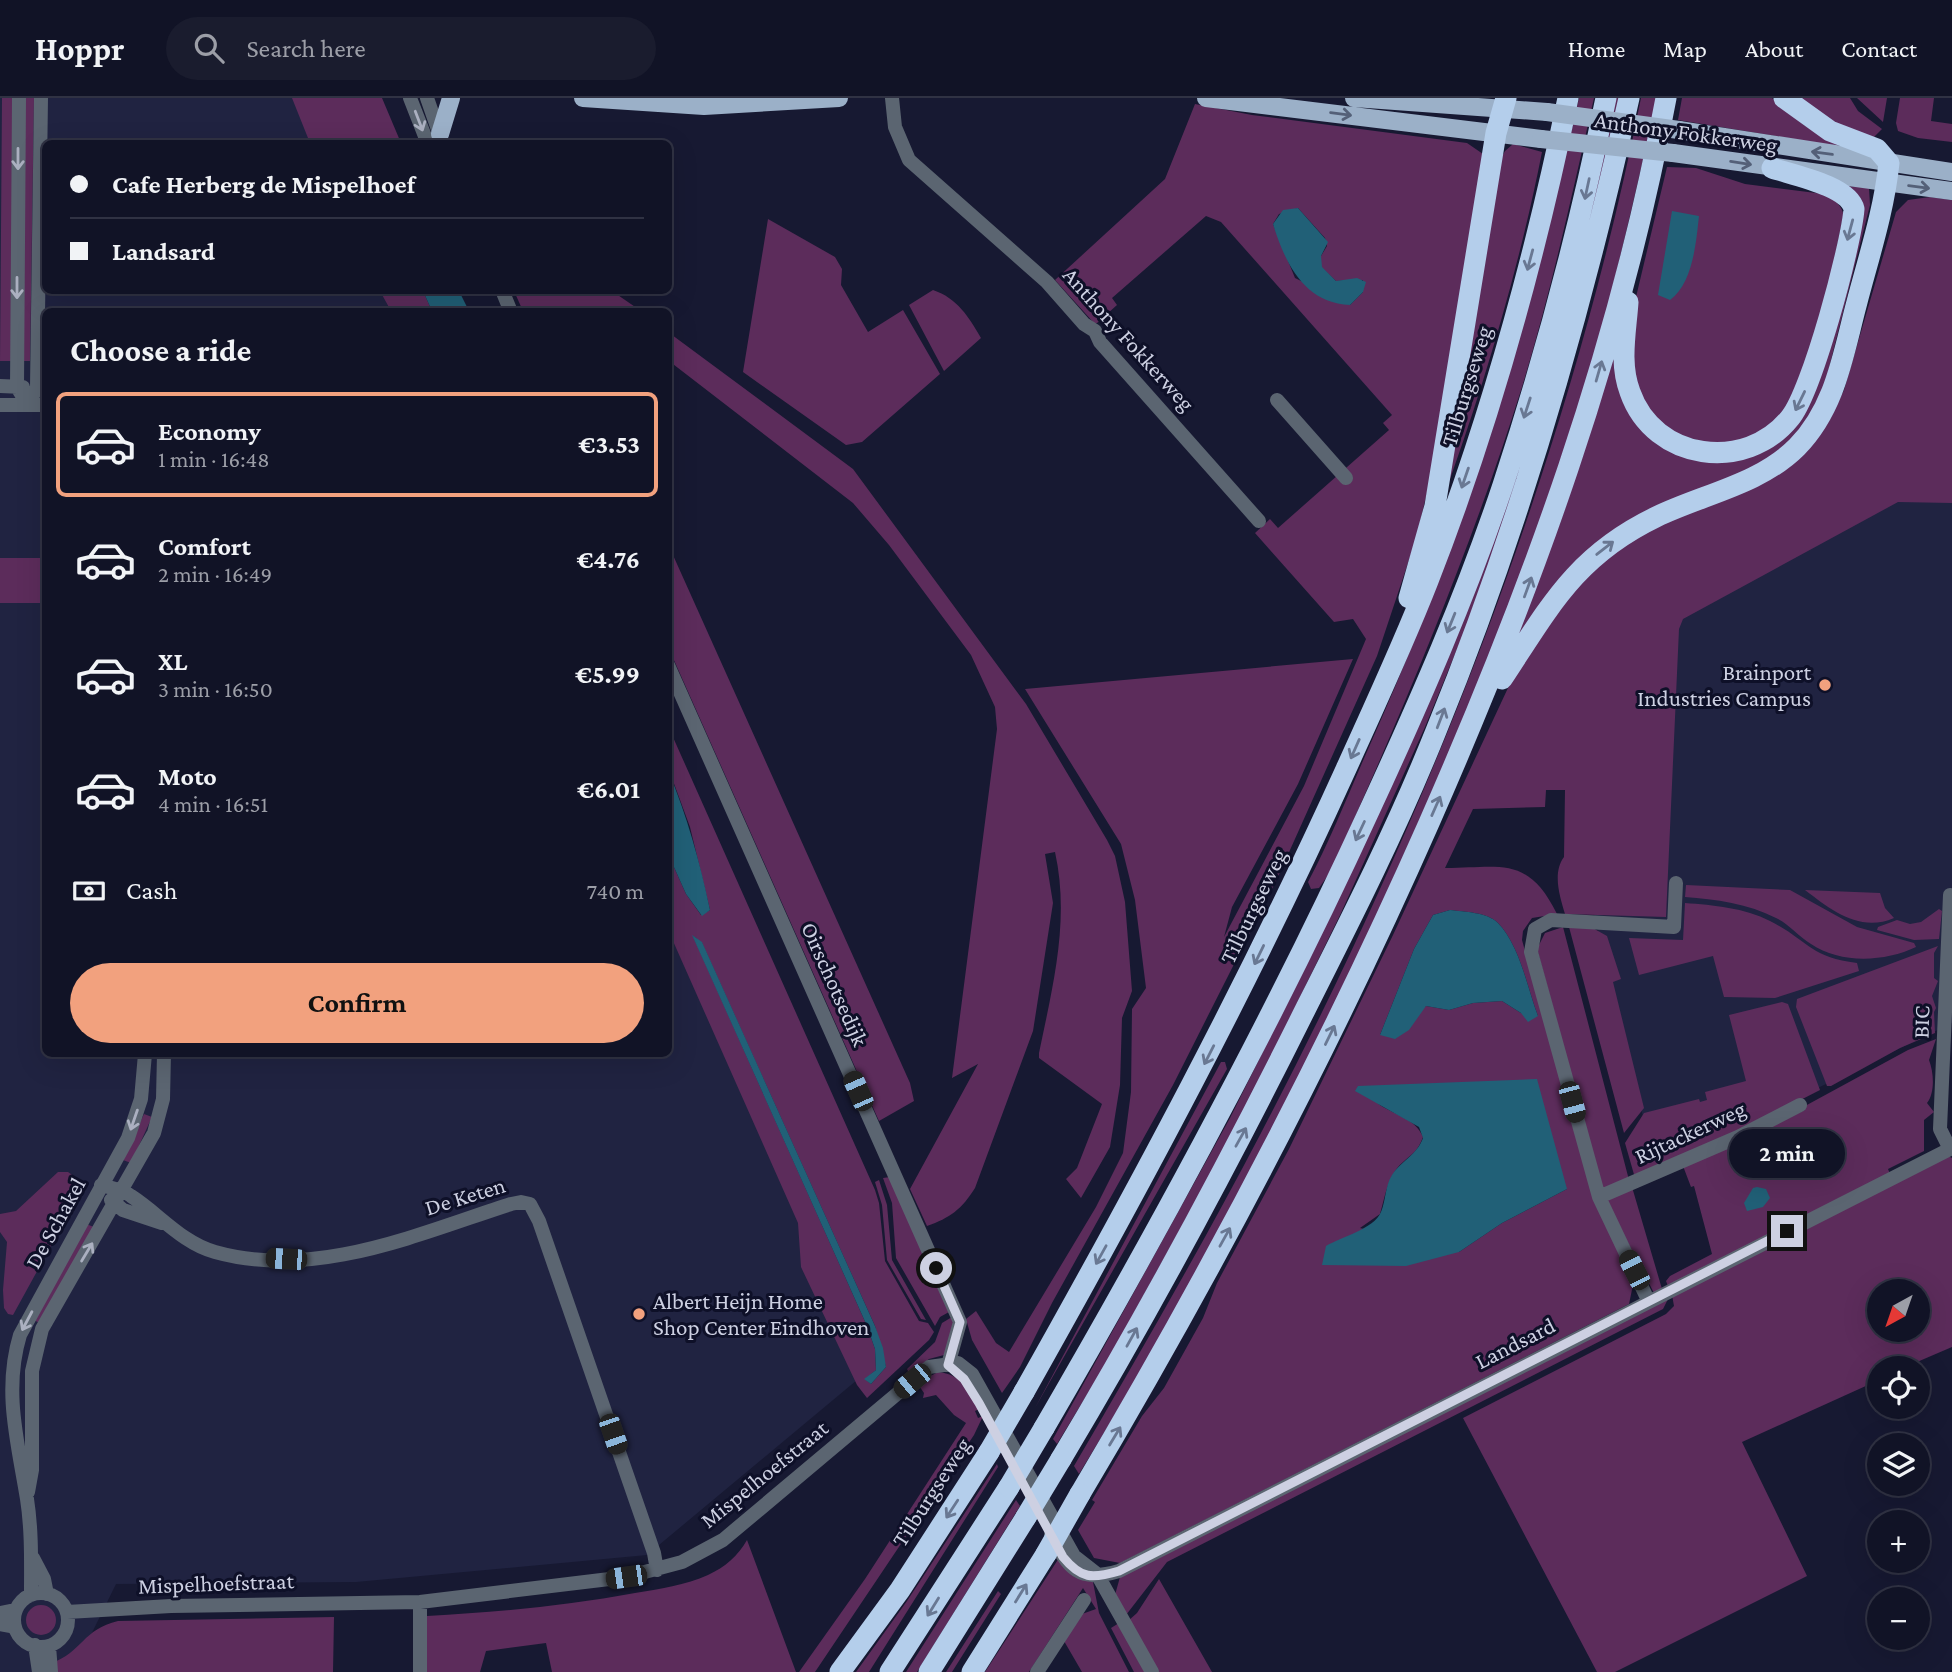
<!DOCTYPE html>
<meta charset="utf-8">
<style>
:root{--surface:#111326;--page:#1a1c2e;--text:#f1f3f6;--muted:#9c9ea7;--line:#303243;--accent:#f2a17e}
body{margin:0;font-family:"Crimson Pro",serif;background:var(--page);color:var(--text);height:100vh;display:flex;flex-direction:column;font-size:26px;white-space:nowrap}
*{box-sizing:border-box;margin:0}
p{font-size:23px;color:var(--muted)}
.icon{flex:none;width:38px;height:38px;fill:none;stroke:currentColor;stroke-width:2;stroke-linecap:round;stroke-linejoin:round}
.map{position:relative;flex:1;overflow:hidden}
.panel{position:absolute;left:42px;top:210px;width:630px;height:749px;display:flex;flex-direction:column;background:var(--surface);border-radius:10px;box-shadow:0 7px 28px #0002,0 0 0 2px var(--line)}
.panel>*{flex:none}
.banner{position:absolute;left:42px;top:42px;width:630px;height:154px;border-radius:10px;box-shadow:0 7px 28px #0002,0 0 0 2px var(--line);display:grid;align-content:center;height:154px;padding:0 28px;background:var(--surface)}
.needle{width:46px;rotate:220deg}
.fabs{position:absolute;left:1867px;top:1181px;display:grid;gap:14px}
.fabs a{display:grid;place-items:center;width:63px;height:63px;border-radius:50%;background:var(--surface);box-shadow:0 7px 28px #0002,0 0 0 2px var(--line);font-size:35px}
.end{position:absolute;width:32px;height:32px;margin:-16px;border:9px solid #cdd0e2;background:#111;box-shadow:0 0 0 4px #111}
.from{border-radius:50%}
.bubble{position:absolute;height:49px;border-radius:24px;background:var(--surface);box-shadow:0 7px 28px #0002,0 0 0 2px var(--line);font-size:23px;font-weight:700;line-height:49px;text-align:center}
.car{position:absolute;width:21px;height:42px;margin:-21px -10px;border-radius:9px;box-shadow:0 0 5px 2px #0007;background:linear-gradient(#222 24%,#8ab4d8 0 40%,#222 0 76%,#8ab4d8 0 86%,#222 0)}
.banner b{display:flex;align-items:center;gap:24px;height:66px;font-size:26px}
.banner b+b{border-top:2px solid var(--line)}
.banner i{width:18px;height:18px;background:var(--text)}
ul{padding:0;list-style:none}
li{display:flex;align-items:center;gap:21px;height:105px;margin:0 14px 10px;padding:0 14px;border:4px solid transparent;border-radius:10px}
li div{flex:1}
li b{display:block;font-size:26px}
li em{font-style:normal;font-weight:700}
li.on{border-color:var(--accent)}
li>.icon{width:63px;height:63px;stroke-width:1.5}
h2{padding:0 28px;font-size:32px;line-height:84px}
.pay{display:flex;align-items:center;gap:18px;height:77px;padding:0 28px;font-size:26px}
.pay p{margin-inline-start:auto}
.button{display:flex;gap:14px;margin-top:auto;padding:14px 28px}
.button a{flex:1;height:80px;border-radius:42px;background:var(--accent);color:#111;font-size:28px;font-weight:700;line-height:80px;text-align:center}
header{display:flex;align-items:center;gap:42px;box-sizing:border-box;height:98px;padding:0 35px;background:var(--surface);border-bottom:2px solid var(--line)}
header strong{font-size:33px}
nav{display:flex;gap:38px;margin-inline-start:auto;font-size:24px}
.search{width:490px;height:63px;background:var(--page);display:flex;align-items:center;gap:18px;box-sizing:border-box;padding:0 24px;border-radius:38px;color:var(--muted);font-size:26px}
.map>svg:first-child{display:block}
</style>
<header>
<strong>Hoppr</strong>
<div class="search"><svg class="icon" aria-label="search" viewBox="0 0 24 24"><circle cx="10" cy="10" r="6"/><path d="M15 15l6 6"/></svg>Search here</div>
<nav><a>Home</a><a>Map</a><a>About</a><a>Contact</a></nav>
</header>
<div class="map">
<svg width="1952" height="1574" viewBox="0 0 1952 1574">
<rect width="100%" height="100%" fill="#171932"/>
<path fill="#202341" d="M0,0H298L318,45L46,46V192L384,193L393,213L46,214V956H668L669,825L869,1272L647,1457L356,1484L116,1486L83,1553L65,1574H0Z
M1902,399L1952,402V925L1655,1069L1594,815L1675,520Z"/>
<path fill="#5c2c5b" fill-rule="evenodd" d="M2,0H14L11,263H0Z
M24,0H34L30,263H22Z
M292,0H382L401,45H310Z
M1579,0H1594C1572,97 1551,194 1522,289C1470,455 1402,614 1331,773L1319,790L1311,791L1308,784C1331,741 1349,694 1369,649C1462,441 1529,222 1579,0Z
M1615,0H1621L1548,295L1476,505L1425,629L1341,815L1239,1024L1108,1262L1057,1346L1053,1341L1230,1020L1334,811L1419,623Z
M1641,0H1657C1634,103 1610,206 1581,307C1540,445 1483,576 1426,707C1325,937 1211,1162 1079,1376L1074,1368C1138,1258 1202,1148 1261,1035C1431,709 1569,362 1641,0Z
M1682,0H1772L1804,27L1842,49L1678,22Z
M1795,0H1850L1858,13L1882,31L1874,39H1859Z
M1857,0H1887L1883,24Z
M1900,0H1934L1931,23L1952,26V44L1918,40L1898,33L1896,25Z
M1195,6L1252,17L1467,45L1483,56L1433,369L1416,441L1377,558L1277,781L1173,987L1052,1205L1020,1269L1002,1295L972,1242L966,1221L976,1213L996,1245L1009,1254L1096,1109L1123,1055L1131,994L1132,911L1146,890L1135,802L1121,746L1025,591L1353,561L1298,686L1232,809L1224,839L1304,688L1366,541L1353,521L1334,524L1255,435L1270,421L1278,430L1389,332L1383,325L1392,317L1221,124L1206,118L1112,200L1117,207L1097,225H1094L1055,182L1165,81ZM1298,110L1325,140L1327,148L1321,158V169L1336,183L1363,182V194L1350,207L1295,180L1273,126L1279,116Z
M1513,46L1542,54C1517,181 1478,307 1433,428L1497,68L1505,53Z
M1667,69L1696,70L1745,86L1824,96C1838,103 1844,110 1845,125L1810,269L1782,322L1730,351L1661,332L1632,286L1636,199Z
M1849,88L1869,90L1870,107L1825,286L1815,312L1780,357L1621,433L1507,566L1565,411L1621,231L1642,324L1731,358L1806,306Z
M1930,99L1952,102V405L1898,404L1683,521L1679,531L1666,819L1565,816C1560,799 1552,775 1564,759L1565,692H1546L1545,709L1473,711L1445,770C1501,770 1528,757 1557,816L1532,820L1523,833L1522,842L1568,1008L1633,1187L1629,1206L1120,1465L1094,1460L1078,1432L1095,1404L1092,1402L1142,1318L1164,1290L1203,1220L1217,1185L1289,1051L1393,837L1534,534L1624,440L1739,389L1830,321L1844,292L1896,114L1908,102ZM1450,812C1465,814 1487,814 1498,825C1520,848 1527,889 1538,918L1521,915L1502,903L1473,905L1449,912L1426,908L1380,937L1414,851L1433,817ZM1377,1005L1567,1091L1502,1125L1459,1154L1360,1130L1380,1116C1385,1099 1388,1077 1402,1065C1412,1056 1418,1053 1423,1039C1415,1020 1394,1017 1377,1005Z
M768,121L835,159L842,171L841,187L868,234L903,212L940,276L862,344L846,347L743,274Z
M933,192C957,200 969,219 981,240L944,273L909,207Z
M380,193H423L432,213H391Z
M514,193H612L641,213H603L597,209L589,213H523Z
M668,234L853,371L1026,606L1107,742L1115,758L1125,804L1132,893L1122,920L1120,987L1110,1049L1081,1100L1066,1081L1077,1070L1102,1006L1039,960V955C1053,887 1070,822 1055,754L1045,756L1053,805L1033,933L975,1090C962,1111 950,1120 927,1128L910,1091L978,966L952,980L997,631L995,609L971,557L889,447L853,405L669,263Z
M668,446L910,985L914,1003L879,1023L669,551Z
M0,460H45V505H0Z
M668,628L875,1092L879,1105L885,1163L919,1223L928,1225L934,1234L929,1242L867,1300L857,1287L801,1169L798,1125L669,834V758L686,796L701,817L710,812L690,729L669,672ZM693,838L702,845L875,1228L886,1269L871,1286L865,1281L876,1272L875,1251L867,1228Z
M1686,787L1790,792L1857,829L1914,845L1916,849C1885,864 1840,866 1811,846C1798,838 1789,826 1776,820C1749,806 1715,801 1685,799Z
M1805,792L1880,795L1885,810L1894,820C1860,835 1831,812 1805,792Z
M1685,805C1713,807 1745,810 1770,823C1808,842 1809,859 1857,865L1859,873L1775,900L1724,899L1713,858L1639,877L1629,840L1683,842Z
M1939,811L1942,813L1939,841L1914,842L1877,832L1878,829L1897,822L1910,826L1921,824Z
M1563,829L1629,1082L1603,1093L1537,851L1545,835Z
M1569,829H1591L1607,838L1621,881L1613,884L1644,1010L1624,1035Z
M1938,848L1934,855V880L1938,883L1932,898L1936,910L1934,914L1935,935L1900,950L1831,988H1827L1796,909L1797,901Z
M1782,904L1788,906L1820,992L1740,1033L1635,1080L1625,1045L1644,1015L1699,1001L1700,1004L1707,1002L1705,994L1746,983L1729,917Z
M1936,941L1929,962C1934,975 1935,995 1927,1005L1934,1014L1924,1022V1053L1888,1071L1890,1076L1668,1188L1666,1183L1670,1178L1712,1156L1694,1088L1691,1089L1683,1068L1805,1012V1008L1908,952Z
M1221,964H1225L1227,971L1035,1310Z
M144,1016L152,1019L131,1065L123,1062Z
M1948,1058L1952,1060V1249L1903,1270H1880L1879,1282L1742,1344L1807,1478L1615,1574H1597L1463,1320L1666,1216L1674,1208L1672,1197ZM1880,1194H1918V1232H1880Z
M58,1074H68L85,1086L13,1217L8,1216L4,1210L3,1192L7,1144L0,1134V1116L16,1113Z
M890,1079L949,1214L940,1219L935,1228L896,1160L892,1105L883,1080Z
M879,1082L887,1107L892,1162L926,1222L921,1221L887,1162L882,1107L875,1084Z
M1632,1089L1662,1191L1654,1195L1605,1100Z
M86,1126L94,1129L41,1226L34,1222Z
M1668,1201L1663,1211L1167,1464L1126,1517L1115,1497L1120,1479Z
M952,1219L956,1227L944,1257L929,1261L910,1277L907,1271L935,1244L942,1225Z
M938,1274C961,1276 969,1292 979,1311L975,1313L978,1320L983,1318L974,1337L815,1574H799L865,1481L966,1325L954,1317L936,1297L923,1300L924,1295L917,1285Z
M997,1366L998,1369L869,1574H856L907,1503Z
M1016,1402L1020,1408L917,1574H906Z
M747,1442L796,1574H552L546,1545L486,1553L480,1574H422L427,1518C497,1514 566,1508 635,1495C659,1491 686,1487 708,1477C725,1469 738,1458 747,1442Z
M1059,1460L1084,1482L1093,1484L1099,1515L1129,1574H1082L1064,1543L1082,1516L1096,1511L1083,1490L1029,1574H985Z
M1159,1481L1212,1574H1157L1128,1523L1137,1515Z
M998,1493L1001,1496L952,1574H946Z
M26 1522a15 15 0 1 1 30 0a15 15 0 1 1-30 0Z
M334,1519L333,1574H54L52,1565C82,1554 83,1531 118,1523Z
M1119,1525L1146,1574H1134L1111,1530Z"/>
<path fill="#216077" d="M1298,110L1328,144L1321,158L1322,169L1336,183L1357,180L1366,184L1363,194L1350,207C1304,205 1285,165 1273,126L1283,112Z
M1672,113L1699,118C1696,145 1693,185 1670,202L1658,197Z
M423,193H459L469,213H432Z
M668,672C687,718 700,764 710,812L702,818L686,796L669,758Z
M1450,812C1465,814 1487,814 1498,825C1520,848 1527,889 1538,918L1528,924L1521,915L1502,903L1473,905L1449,912L1426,908L1409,932L1395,941L1380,937L1414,851L1433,817Z
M692,837L702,844L875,1228L883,1250L886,1269L871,1286L864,1281L876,1272L875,1251L867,1228Z
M1537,981L1567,1091L1502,1125L1459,1154L1406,1168L1322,1167L1326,1148C1341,1139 1374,1131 1381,1114C1386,1102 1385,1088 1392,1077C1402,1062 1417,1057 1423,1040L1419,1029L1355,993L1358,988Z
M1757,1089L1766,1091L1770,1100L1763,1109L1747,1113L1744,1105L1753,1090Z"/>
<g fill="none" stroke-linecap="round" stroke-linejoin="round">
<path stroke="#5b6571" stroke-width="14" d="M19,0L17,289L28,307
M410,0L428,46
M427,0L443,46
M892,0L895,29L909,62L1047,184L1084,226L1095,233L1100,244L1259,423
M502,192L511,214
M0,288L23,289
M1277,302L1346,380
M0,307H46
M28,307L37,289L41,0
M668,567L960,1224L948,1267
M1950,797L1940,1031L1950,1051
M101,1087C112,1090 123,1092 131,1098C159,1116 182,1145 215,1154C315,1182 418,1136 511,1106L521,1104L530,1106L539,1123L654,1455L657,1472
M1599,1099L1738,1039L1800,1007
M111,1102L123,1112L162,1125
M1648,1202L1599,1099L1531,854L1535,831L1551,822L1674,829L1676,785
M28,1394L32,1372V1273L42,1231L154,1035L163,1001L164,956
M1051,1437C1069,1471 1078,1485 1119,1473L1952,1050
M33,1460L44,1481L47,1496
M14 1522a27 27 0 1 1 54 0a27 27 0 1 1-54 0Z
M31,1497C31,1465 32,1433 27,1401C18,1345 3,1293 20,1237L128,1040L141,1001L145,956
M67,1514L171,1508L420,1504L626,1479L682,1464L723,1442L929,1269L958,1265L972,1276L1074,1458L1097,1476L1152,1574
M0,1515L16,1512
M0,1526L15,1529
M35,1547L39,1574
M49,1548L51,1574
M420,1574V1504
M1037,1574L1084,1502"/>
<path stroke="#9bb0c8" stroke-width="18" d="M583,0L704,8L839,0
M1206,0L1541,41
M1354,0L1547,14
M1679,32L1952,74
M440,36L451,0
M1673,55L1952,93"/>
<path stroke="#b4ceeb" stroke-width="21" d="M1628,204C1626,234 1619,265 1630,294C1654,363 1746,375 1790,320C1812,294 1851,148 1854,111C1849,88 1793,77 1772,70
M1409,500L1435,408L1496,35L1506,0
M1502,581C1549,510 1575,458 1656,419C1703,396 1759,387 1797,349C1836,309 1843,256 1857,204C1869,158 1884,113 1889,65L1877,51L1830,33L1784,0
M1024,1294C1139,1090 1249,885 1346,671C1374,609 1403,547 1428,483C1489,327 1534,164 1568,0
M1044,1330C1161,1129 1273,923 1370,711C1419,605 1466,498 1503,387C1545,260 1579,131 1606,0
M1061,1361C1149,1214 1230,1063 1306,910C1352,819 1398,728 1436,633C1520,428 1581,216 1629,0
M1080,1396C1209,1179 1327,956 1429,725C1532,491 1619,252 1666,0
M840,1574L900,1492L989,1354
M890,1574L1009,1389
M929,1574L1026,1419
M972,1574L1046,1456"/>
<path stroke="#9bb0c8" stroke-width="18" d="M1547,14L1679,32
M1541,41L1673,55"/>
<path stroke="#b4ceeb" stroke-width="21" d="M989,1354L1024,1294
M1009,1389L1044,1330
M1026,1419L1061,1361
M1046,1456L1080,1396"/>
</g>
<defs><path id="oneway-shaft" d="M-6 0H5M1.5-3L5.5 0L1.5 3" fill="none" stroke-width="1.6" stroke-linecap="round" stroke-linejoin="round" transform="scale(1.75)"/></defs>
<g stroke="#546078">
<use href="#oneway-shaft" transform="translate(1341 16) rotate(7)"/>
<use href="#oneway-shaft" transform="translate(1822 55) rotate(-172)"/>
<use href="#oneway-shaft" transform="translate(1741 65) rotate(9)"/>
<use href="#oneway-shaft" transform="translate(1919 89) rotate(7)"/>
</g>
<g stroke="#abb0c0">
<use href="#oneway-shaft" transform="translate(419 23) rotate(69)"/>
<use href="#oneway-shaft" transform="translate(18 61) rotate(90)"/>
<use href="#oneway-shaft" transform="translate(17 190) rotate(90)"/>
<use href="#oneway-shaft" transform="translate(134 1022) rotate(109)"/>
<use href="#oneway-shaft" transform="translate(87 1154) rotate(-59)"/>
<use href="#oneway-shaft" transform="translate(27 1223) rotate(118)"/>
</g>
<g stroke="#697893">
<use href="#oneway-shaft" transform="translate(1587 91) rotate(102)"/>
<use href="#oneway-shaft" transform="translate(1850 132) rotate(105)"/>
<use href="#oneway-shaft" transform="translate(1530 162) rotate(105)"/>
<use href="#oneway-shaft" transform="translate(1599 273) rotate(-74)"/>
<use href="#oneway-shaft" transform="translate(1800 303) rotate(116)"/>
<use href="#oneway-shaft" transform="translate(1527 310) rotate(108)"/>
<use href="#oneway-shaft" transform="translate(1465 380) rotate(109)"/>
<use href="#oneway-shaft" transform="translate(1605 450) rotate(-38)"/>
<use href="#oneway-shaft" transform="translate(1528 489) rotate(-70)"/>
<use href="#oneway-shaft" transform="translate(1451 525) rotate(112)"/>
<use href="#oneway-shaft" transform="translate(1441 620) rotate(-69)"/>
<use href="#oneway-shaft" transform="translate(1355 651) rotate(114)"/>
<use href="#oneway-shaft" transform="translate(1436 708) rotate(-66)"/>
<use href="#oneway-shaft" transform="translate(1360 733) rotate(115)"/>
<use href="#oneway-shaft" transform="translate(1259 857) rotate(116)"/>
<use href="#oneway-shaft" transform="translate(1330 937) rotate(-64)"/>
<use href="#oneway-shaft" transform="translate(1209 957) rotate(117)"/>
<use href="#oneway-shaft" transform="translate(1241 1039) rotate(-61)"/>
<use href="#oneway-shaft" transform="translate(1225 1139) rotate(-61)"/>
<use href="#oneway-shaft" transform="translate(1101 1157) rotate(119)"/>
<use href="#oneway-shaft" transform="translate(1132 1239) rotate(-61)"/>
<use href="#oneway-shaft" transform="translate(1115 1338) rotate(-59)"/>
<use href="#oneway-shaft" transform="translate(952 1411) rotate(123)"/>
<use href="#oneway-shaft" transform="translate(1021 1495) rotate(-58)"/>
<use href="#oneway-shaft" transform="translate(933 1509) rotate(122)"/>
</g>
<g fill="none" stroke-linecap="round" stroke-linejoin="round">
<path stroke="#cdd0e2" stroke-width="9" d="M936,1170L960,1224L948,1267L964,1281L979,1305L1063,1459C1081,1481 1092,1481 1119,1473L1787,1133"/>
</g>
<g fill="#f2a17e" stroke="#0e1028" stroke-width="2.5">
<circle cx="1825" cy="587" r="7"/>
<circle cx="639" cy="1216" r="7"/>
</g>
<g text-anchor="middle" stroke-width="6" stroke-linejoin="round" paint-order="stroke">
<g font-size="23" fill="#cdd0e2" stroke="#0e1028">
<text transform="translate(1686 34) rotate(8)" y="8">Anthony Fokkerweg</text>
<text transform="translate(1129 241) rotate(48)" y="8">Anthony Fokkerweg</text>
<text transform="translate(1466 288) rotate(-73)" y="8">Tilburgseweg</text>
<text transform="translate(1253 808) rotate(-64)" y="8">Tilburgseweg</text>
<text transform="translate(835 886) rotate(66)" y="8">Oirschotsedijk</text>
<text transform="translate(1921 924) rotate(-88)" y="8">BIC</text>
<text transform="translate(1690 1034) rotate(-25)" y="8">Rijtackerweg</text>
<text transform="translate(465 1098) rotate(-17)" y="8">De Keten</text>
<text transform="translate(55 1125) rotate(-61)" y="8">De Schakel</text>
<text transform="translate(1515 1245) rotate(-27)" y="8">Landsard</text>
<text transform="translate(764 1376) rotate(-39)" y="8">Mispelhoefstraat</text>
<text transform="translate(931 1394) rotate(-57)" y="8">Tilburgseweg</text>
<text transform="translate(216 1485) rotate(-2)" y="8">Mispelhoefstraat</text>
</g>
<g font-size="23" fill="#cdd0e2" stroke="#0e1028" text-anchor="end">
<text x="1811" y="582">Brainport<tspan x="1811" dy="26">Industries Campus</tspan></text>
<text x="653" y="1211" text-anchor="start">Albert Heijn Home<tspan x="653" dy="26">Shop Center Eindhoven</tspan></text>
</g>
</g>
</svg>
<div class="fabs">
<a><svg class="needle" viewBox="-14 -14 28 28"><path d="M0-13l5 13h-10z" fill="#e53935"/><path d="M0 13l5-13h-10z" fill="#9c9ea7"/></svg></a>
<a><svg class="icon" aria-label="locate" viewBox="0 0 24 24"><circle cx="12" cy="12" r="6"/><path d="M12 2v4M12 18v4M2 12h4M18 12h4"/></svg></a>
<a><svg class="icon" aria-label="layers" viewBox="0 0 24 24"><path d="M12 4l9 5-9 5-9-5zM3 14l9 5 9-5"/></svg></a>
<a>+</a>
<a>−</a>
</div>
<i class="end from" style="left:936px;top:1170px"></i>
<i class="end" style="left:1787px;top:1133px"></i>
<div class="bubble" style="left:1729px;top:1031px;width:116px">2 min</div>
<i class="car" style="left:858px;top:993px;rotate:336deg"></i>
<i class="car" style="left:1572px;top:1004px;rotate:165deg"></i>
<i class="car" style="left:286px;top:1161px;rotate:273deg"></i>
<i class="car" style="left:1634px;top:1172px;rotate:333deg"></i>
<i class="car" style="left:912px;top:1283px;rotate:230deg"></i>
<i class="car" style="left:613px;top:1336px;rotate:161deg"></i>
<i class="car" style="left:626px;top:1479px;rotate:262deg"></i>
<div class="banner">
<b><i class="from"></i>Cafe Herberg de Mispelhoef</b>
<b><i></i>Landsard</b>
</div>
<section class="panel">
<h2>Choose a ride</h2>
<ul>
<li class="on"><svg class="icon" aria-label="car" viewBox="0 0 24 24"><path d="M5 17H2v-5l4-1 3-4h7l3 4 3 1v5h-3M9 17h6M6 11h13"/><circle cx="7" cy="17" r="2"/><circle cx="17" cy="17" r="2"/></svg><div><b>Economy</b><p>1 min · 16:48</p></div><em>€3.53</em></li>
<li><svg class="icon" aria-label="car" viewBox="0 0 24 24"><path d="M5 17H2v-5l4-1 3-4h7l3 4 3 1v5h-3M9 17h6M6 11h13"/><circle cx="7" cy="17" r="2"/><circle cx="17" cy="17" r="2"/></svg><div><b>Comfort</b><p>2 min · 16:49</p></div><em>€4.76</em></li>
<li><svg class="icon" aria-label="car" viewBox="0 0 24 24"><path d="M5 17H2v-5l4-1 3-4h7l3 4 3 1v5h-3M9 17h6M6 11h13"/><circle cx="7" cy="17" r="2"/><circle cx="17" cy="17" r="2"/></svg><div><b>XL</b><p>3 min · 16:50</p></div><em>€5.99</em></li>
<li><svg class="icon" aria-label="car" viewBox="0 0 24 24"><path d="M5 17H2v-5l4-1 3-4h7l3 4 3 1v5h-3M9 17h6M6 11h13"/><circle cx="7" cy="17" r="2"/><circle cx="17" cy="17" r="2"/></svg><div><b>Moto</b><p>4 min · 16:51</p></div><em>€6.01</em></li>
</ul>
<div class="pay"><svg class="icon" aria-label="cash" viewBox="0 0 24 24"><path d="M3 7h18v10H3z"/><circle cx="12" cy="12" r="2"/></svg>Cash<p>740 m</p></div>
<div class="button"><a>Confirm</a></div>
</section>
</div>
